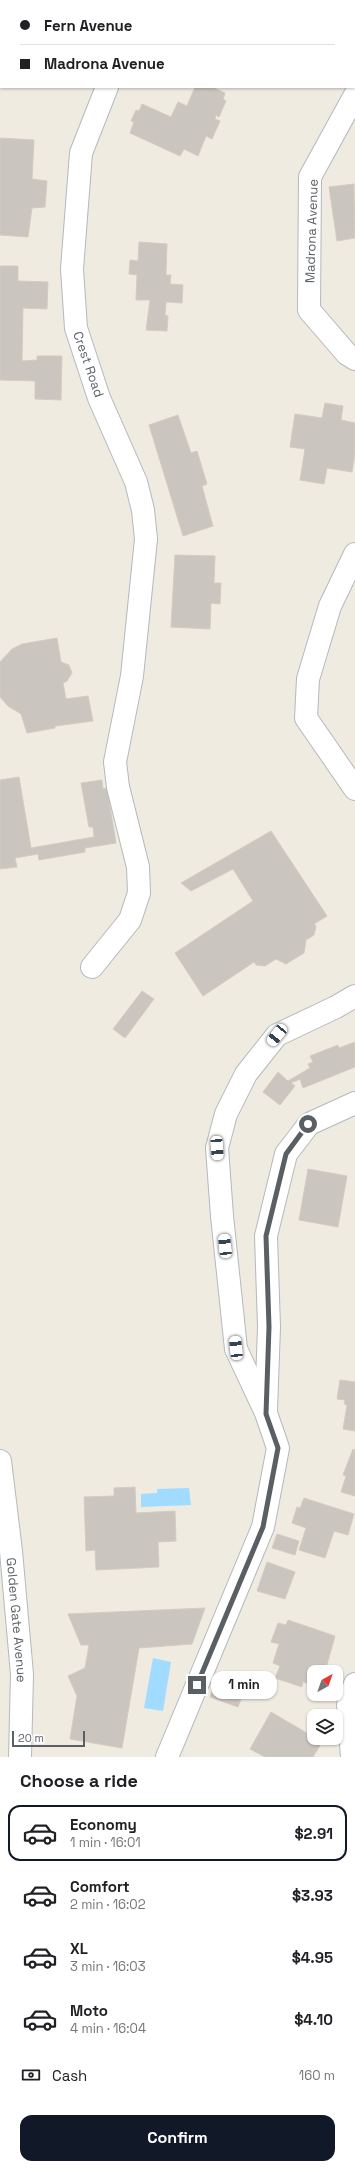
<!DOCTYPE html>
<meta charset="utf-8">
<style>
:root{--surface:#fff;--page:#f2f2f2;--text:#202124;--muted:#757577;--line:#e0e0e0;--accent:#111827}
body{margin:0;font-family:"Space Grotesk",sans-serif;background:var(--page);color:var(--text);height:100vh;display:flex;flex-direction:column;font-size:15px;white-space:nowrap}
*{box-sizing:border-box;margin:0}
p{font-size:13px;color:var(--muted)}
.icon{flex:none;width:22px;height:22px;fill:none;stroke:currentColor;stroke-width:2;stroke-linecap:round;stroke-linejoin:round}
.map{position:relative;height:1757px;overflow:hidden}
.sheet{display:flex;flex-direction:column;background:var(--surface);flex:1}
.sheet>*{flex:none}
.hud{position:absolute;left:0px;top:0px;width:355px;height:88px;box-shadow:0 1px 3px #0004;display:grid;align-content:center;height:88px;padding:0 20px;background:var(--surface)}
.needle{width:26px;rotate:40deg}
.tools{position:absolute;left:307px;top:1665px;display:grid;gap:8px}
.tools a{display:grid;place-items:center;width:36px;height:36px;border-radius:8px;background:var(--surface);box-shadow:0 1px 3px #0004;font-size:20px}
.scale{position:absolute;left:12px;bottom:10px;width:73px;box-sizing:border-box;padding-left:4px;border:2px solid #5a5f64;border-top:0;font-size:11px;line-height:14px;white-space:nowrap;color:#5a5f64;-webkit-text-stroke:3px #fff;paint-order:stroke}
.end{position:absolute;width:18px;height:18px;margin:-9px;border:5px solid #5a5f64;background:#fff;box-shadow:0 0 0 2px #fff}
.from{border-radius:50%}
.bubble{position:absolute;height:28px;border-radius:12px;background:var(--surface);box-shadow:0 1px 3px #0004;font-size:13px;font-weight:700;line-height:28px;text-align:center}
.car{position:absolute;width:12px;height:24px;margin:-12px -6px;border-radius:5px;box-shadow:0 0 3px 1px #0007;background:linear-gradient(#fff 24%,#345 0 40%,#fff 0 76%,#345 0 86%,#fff 0)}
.hud b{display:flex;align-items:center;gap:14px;height:38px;font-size:15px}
.hud b+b{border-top:1px solid var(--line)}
.hud i{width:10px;height:10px;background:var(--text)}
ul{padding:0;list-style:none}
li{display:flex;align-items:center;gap:12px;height:56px;margin:0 8px 6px;padding:0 12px;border:2px solid transparent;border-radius:12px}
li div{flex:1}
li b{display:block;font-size:15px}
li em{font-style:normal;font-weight:700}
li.selected{border-color:var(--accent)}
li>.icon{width:36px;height:36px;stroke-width:1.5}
h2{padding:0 20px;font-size:18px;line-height:48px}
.pay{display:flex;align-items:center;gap:10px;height:44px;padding:0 20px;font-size:15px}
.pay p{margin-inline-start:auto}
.cta{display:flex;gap:8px;margin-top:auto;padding:8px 20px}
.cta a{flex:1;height:46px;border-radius:12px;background:var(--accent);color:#fff;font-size:16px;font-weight:700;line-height:46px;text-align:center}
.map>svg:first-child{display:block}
</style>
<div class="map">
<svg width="355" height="1757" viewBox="0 0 355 1757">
<rect width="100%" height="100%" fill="#efebe1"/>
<path fill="#a1dbff" d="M189,1488L191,1505L141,1507V1494L157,1493V1489Z
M153,1658L171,1662L163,1711L144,1708Z"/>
<path fill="#cac5be" stroke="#d4ccbf" d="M43,0H85L43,1Z
M295,0H337L338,1H296Z
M195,87H212L225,93L223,99L226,101L219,117L216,115L215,119L220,121L212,139L206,136L198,156L184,149L180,156L130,133L134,122L131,121L136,110L139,111L142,104L171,117L178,102L187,106Z
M0,138L34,140L32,179L47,181L45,207L32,208L28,237L0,235Z
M354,184L355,238L337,241L329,187Z
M139,242L167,244L166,275H171L170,284L183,285L182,303L166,302L165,315L168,316L167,331L146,330L150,300H136L137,275L129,274L130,260L138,261Z
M0,266H18V281L48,282L47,309L23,308L22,361L37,360V356H62L61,400L35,399V381L0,380Z
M325,403L343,406L341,420L355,423V454L352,472L327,468L324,484L300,480L305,449L290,447L295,414L322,418Z
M178,415L191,453L197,451L207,484L202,486L213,526L183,536L149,425Z
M175,555L215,556L214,583H221L220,604L211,603L210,629L171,627Z
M57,638L61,662L69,665L72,673L67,681L63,683L66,699L88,696L93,721L55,726V728L27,733L21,714L8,706L0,697V662L12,649L22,644Z
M19,777L31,848L94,837L93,827H89L81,783L102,780L103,789L107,788L116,843L85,848V852L39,860L38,854L15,858L17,867L0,869V780Z
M271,831L327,916L314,924L316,926L314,935L306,940L304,953L286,964L276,959L265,966L256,965L254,962L203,996L175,953L253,901L233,869L191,891L181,883Z
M142,991L154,999L125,1038L113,1029Z
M355,1042V1067L303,1088L300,1079L291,1083L295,1086L280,1105L263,1092L278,1072L288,1081L310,1068L308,1064L313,1062L310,1056L338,1045L339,1048Z
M308,1169L347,1176L338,1227L299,1220Z
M340,1380L355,1382V1431L343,1429L347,1405L344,1404L345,1400L337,1399Z
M353,1449L355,1450V1496L341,1492L346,1476L343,1475Z
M135,1487L136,1513L175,1511L176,1541L158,1542L159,1567L96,1570L95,1550L86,1551L84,1497L114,1496V1488Z
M304,1498L354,1514L348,1535L334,1531L325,1558L299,1550L306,1528L292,1523L297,1507L300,1508Z
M277,1534L299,1541L295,1555L272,1548Z
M267,1562L295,1572L285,1599L257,1591Z
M205,1608L192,1644L139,1648L122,1748L70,1739L77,1696L68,1676L85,1668L89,1645H81L68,1614Z
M288,1620L335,1636L325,1672H314V1686L303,1682L302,1687L275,1678L280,1666L273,1663L279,1644L271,1642L278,1623L286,1625Z
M216,1680L244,1691L238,1707L210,1697Z
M271,1712L322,1742L313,1757H265L250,1749Z"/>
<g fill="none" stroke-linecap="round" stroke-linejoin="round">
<defs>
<g id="minor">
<path d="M1,0V1"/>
<path d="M134,1V0"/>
<path d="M0,49L1,47"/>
<path d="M355,95L310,177L309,310L347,354L355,359"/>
<path d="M355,554L330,606L308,679L306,718L355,789"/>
<path d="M92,967L130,920L139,893L138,867L118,787L115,762L132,676L146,539L143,510L136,482L99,398L76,328L72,269L81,153L107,87"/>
<path d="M266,1410L269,1327L266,1236L286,1154L309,1124L355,1103"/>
<path id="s1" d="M0,1461L11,1551L22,1674L20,1757"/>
<path d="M167,1757L263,1527L278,1448L266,1413L236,1349L222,1216L217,1148L226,1114L246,1074L277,1035L336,1007L355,996"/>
<path d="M352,1757L348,1705L355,1684"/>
</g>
</defs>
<use href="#minor" stroke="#b4b9bd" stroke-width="24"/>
<use href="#minor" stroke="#fff" stroke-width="22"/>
</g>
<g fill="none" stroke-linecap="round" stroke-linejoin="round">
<path stroke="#5a5f64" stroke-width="5" d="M197,1685L263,1527L278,1448L266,1414L269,1327L266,1236L286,1154L308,1124"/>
</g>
<g text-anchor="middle" stroke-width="3.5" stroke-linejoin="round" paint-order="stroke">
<g font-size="13" fill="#5a5f64" stroke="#fff">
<text transform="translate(311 231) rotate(-88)" y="5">Madrona Avenue</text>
<text transform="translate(89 364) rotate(71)" y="5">Crest Road</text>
<text dy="5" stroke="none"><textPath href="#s1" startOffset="160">Golden Gate Avenue</textPath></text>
</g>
</g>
</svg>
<div class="tools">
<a><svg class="needle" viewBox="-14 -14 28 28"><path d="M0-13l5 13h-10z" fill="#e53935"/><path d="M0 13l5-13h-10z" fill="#757577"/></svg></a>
<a><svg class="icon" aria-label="layers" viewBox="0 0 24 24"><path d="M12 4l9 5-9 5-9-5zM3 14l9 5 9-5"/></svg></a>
</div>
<div class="scale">20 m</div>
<i class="end from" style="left:308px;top:1124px"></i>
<i class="end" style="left:197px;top:1685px"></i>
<div class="bubble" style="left:211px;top:1671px;width:66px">1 min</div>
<i class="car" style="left:277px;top:1035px;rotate:219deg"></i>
<i class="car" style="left:217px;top:1148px;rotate:176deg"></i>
<i class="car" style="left:225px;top:1246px;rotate:354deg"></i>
<i class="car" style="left:236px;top:1348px;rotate:354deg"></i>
<div class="hud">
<b><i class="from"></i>Fern Avenue</b>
<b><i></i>Madrona Avenue</b>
</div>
</div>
<section class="sheet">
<h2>Choose a ride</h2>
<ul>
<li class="selected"><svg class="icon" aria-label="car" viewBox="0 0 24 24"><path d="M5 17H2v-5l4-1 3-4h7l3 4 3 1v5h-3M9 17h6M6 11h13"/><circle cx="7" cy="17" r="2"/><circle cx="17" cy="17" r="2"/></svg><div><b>Economy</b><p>1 min · 16:01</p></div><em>$2.91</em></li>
<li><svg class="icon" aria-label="car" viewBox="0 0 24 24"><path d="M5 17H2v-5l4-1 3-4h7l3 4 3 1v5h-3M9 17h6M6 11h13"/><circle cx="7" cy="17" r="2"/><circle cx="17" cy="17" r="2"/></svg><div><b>Comfort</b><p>2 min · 16:02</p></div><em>$3.93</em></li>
<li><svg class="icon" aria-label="car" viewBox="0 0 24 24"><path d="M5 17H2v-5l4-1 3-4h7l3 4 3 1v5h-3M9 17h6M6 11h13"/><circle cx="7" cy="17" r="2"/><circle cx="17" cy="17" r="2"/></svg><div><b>XL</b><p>3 min · 16:03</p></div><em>$4.95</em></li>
<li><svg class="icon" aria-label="car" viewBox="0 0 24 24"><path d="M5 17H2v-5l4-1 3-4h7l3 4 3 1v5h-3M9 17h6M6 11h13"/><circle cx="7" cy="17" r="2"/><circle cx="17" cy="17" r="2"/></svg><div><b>Moto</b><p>4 min · 16:04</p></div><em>$4.10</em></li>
</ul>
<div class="pay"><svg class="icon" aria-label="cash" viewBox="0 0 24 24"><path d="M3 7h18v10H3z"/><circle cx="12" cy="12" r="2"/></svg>Cash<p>160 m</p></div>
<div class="cta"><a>Confirm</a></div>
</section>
